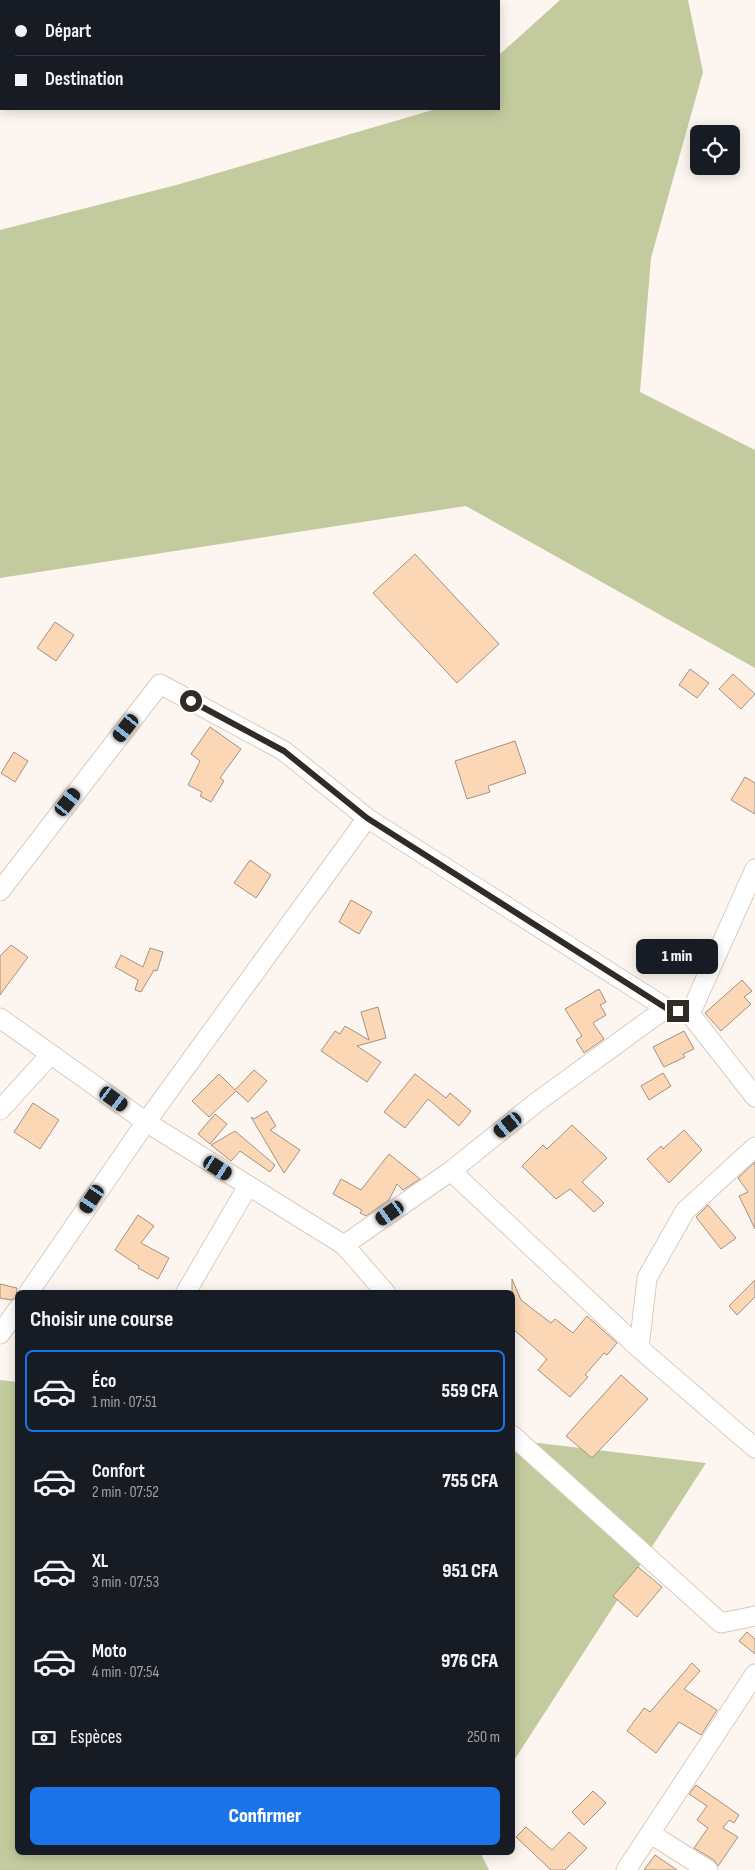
<!DOCTYPE html>
<html lang="fr">
<meta charset="utf-8">
<style>
:root{--surface:#171b24;--page:#20242c;--text:#f1f3f6;--muted:#9ea1a6;--line:#363941;--accent:#1a73e8}
body{margin:0;font-family:"Sofia Sans Condensed",sans-serif;background:var(--page);color:var(--text);height:100vh;display:flex;flex-direction:column;font-size:19px;white-space:nowrap}
*{box-sizing:border-box;margin:0}
p{font-size:16px;color:var(--muted)}
.icon{flex:none;width:28px;height:28px;fill:none;stroke:currentColor;stroke-width:2;stroke-linecap:round;stroke-linejoin:round}
.map{position:relative;flex:1;overflow:hidden}
.drawer{position:absolute;left:15px;top:1290px;width:500px;height:565px;display:flex;flex-direction:column;background:var(--surface);border-radius:8px;box-shadow:0 2px 12px #0003}
.drawer>*{flex:none}
.top-card{position:absolute;left:0px;top:0px;width:500px;height:110px;box-shadow:0 2px 12px #0003;display:grid;align-content:center;height:110px;padding:0 15px;background:var(--surface)}
.buttons{position:absolute;left:690px;top:125px;display:grid;gap:10px}
.buttons a{display:grid;place-items:center;width:50px;height:50px;border-radius:8px;background:var(--surface);box-shadow:0 2px 12px #0003;font-size:25px}
.end{position:absolute;width:22px;height:22px;margin:-11px;border:6px solid #312b25;background:#fff;box-shadow:0 0 0 2px #fff}
.from{border-radius:50%}
.bubble{position:absolute;height:35px;border-radius:8px;background:var(--surface);box-shadow:0 2px 12px #0003;font-size:16px;font-weight:800;line-height:35px;text-align:center}
.car{position:absolute;width:15px;height:30px;margin:-15px -8px;border-radius:6px;box-shadow:0 0 4px 1px #0007;background:linear-gradient(#222 24%,#8ab4d8 0 40%,#222 0 76%,#8ab4d8 0 86%,#222 0)}
.top-card b{display:flex;align-items:center;gap:18px;height:48px;font-size:19px}
.top-card b+b{border-top:1px solid var(--line)}
.top-card i{width:12px;height:12px;background:var(--text)}
ul{padding:0;list-style:none}
li{display:flex;align-items:center;gap:15px;height:82px;margin:0 10px 8px;padding:0 5px;border:2px solid transparent;border-radius:8px}
li div{flex:1}
li b{display:block;font-size:19px}
li em{font-style:normal;font-weight:800}
li.on{border-color:var(--accent)}
li>.icon{width:45px;height:45px;stroke-width:1.5}
h2{padding:0 15px;font-size:22px;line-height:60px}
.pay{display:flex;align-items:center;gap:12px;height:55px;padding:0 15px;font-size:19px}
.pay p{margin-inline-start:auto}
.primary-button{display:flex;gap:10px;margin-top:auto;padding:10px 15px}
.primary-button a{flex:1;height:58px;border-radius:8px;background:var(--accent);color:#fff;font-size:20px;font-weight:800;line-height:58px;text-align:center}
.map>svg:first-child{display:block}
</style>
<div class="map">
<svg width="755" height="1870" viewBox="0 0 755 1870">
<rect width="100%" height="100%" fill="#fdf6f0"/>
<path fill="#c3cb9e" d="M560,0H688L703,72L651,258L640,392L755,450V668L466,506L0,578V230L180,184L436,109H499V55Z
M0,1380L18,1382V1852H480L489,1870H0Z
M513,1440L706,1463L513,1762Z"/>
<path fill="#fbd7b5" stroke="#a29284" d="M415,554L499,644L457,683L373,593Z
M55,622L74,635L56,661L37,648Z
M690,669L709,683L697,698L679,685Z
M733,674L755,694L741,709L719,689Z
M210,727L241,749L220,778L224,781L211,802L200,796L202,792L188,785L200,761L191,754Z
M515,741L526,773L488,786L490,792L467,799L455,761Z
M14,752L28,761L15,782L1,773Z
M745,777L755,783V814L731,800Z
M250,860L271,875L256,898L234,883Z
M351,900L372,912L359,934L339,922Z
M11,945L28,957L0,995V956Z
M150,948L163,952L157,971L154,970L141,992L135,990L138,980L115,967L121,955L143,967Z
M742,980L752,991L744,997L751,1004L721,1031L705,1013Z
M599,989L606,1002L600,1005L606,1015L593,1023L604,1039L584,1053L576,1040L582,1036L565,1009Z
M378,1007L386,1038L357,1046L381,1062L367,1082L321,1051L335,1031L340,1034L345,1026L369,1040L361,1012Z
M684,1031L694,1049L683,1054L685,1057L664,1067L653,1047Z
M254,1070L267,1081L248,1102L236,1091L209,1117L192,1101L219,1074L235,1090Z
M663,1073L671,1086L649,1100L641,1086Z
M415,1074L446,1098L450,1093L471,1111L459,1126L428,1099L405,1128L384,1112Z
M33,1103L59,1120L40,1149L14,1132Z
M267,1111L276,1126L270,1130L300,1150L284,1173L251,1117L254,1119Z
M215,1114L227,1124L210,1144L198,1134Z
M572,1125L607,1158L582,1182L604,1203L594,1212L570,1189L556,1199L522,1166L543,1145L547,1149Z
M684,1130L702,1150L669,1183L647,1159L661,1146L663,1149Z
M235,1131L275,1165L270,1172L240,1151L231,1161L211,1145Z
M389,1154L420,1179L403,1190L397,1184L389,1200L366,1216L360,1213L362,1210L333,1194L341,1179L361,1190Z
M755,1162V1229L739,1196L748,1192L738,1178Z
M708,1205L736,1238L721,1249L696,1217Z
M138,1215L154,1226L141,1243L169,1258L158,1279L138,1268L139,1266L115,1250Z
M512,1279L521,1300L551,1323L555,1319L573,1333L587,1316L617,1343L607,1355L604,1353L585,1375L588,1377L570,1397L538,1370L547,1359L512,1328Z
M755,1280V1297L737,1315L729,1306Z
M0,1284L17,1288L16,1298L11,1300L0,1298Z
M621,1375L648,1399L592,1458L566,1436Z
M638,1567L662,1587L637,1617L613,1596Z
M747,1632L755,1639V1654L739,1641Z
M692,1663L700,1671L684,1689L717,1710L701,1735L679,1722L656,1753L627,1731L644,1708L650,1712Z
M696,1785L739,1815L734,1823L729,1820L723,1828L738,1837L718,1866L714,1860L694,1848L708,1828L697,1820L707,1806L689,1794Z
M593,1791L606,1803L584,1825L572,1812Z
M526,1827L552,1850L569,1832L587,1848L565,1870H551L516,1837Z
M655,1855L677,1870H644Z"/>
<g fill="none" stroke-linecap="round" stroke-linejoin="round">
<defs>
<path id="street" d="M0,9H1
M0,891L160,684L284,751L367,818L666,1008
M690,1014L755,869
M0,1018L146,1122L344,1245L385,1292
M0,1110L51,1054
M755,1147L685,1211L647,1278L639,1348L755,1448
M451,1171L537,1102L666,1008L690,1014L755,1097
M344,1245L451,1171L639,1348
M29,1292L146,1122L367,818
M186,1292L248,1186
M0,1334L18,1309
M512,1435L721,1623L755,1616
M651,1834L708,1870
M626,1870L755,1674"/>
</defs>
<use href="#street" stroke="#dccbbc" stroke-width="21"/>
<use href="#street" stroke="#fff" stroke-width="19"/>
</g>
<g fill="none" stroke-linecap="round" stroke-linejoin="round">
<path stroke="#312b25" stroke-width="6" d="M191,701L284,751L367,818L666,1008L678,1011"/>
</g>
</svg>
<div class="buttons">
<a><svg class="icon" aria-label="locate" viewBox="0 0 24 24"><circle cx="12" cy="12" r="6"/><path d="M12 2v4M12 18v4M2 12h4M18 12h4"/></svg></a>
</div>
<i class="end from" style="left:191px;top:701px"></i>
<i class="end" style="left:678px;top:1011px"></i>
<div class="bubble" style="left:636px;top:939px;width:82px">1 min</div>
<i class="car" style="left:126px;top:728px;rotate:218deg"></i>
<i class="car" style="left:68px;top:802px;rotate:38deg"></i>
<i class="car" style="left:114px;top:1099px;rotate:126deg"></i>
<i class="car" style="left:508px;top:1125px;rotate:231deg"></i>
<i class="car" style="left:218px;top:1168px;rotate:123deg"></i>
<i class="car" style="left:92px;top:1199px;rotate:214deg"></i>
<i class="car" style="left:390px;top:1213px;rotate:235deg"></i>
<div class="top-card">
<b><i class="from"></i>Départ</b>
<b><i></i>Destination</b>
</div>
<section class="drawer">
<h2>Choisir une course</h2>
<ul>
<li class="on"><svg class="icon" aria-label="car" viewBox="0 0 24 24"><path d="M5 17H2v-5l4-1 3-4h7l3 4 3 1v5h-3M9 17h6M6 11h13"/><circle cx="7" cy="17" r="2"/><circle cx="17" cy="17" r="2"/></svg><div><b>Éco</b><p>1 min · 07:51</p></div><em>559 CFA</em></li>
<li><svg class="icon" aria-label="car" viewBox="0 0 24 24"><path d="M5 17H2v-5l4-1 3-4h7l3 4 3 1v5h-3M9 17h6M6 11h13"/><circle cx="7" cy="17" r="2"/><circle cx="17" cy="17" r="2"/></svg><div><b>Confort</b><p>2 min · 07:52</p></div><em>755 CFA</em></li>
<li><svg class="icon" aria-label="car" viewBox="0 0 24 24"><path d="M5 17H2v-5l4-1 3-4h7l3 4 3 1v5h-3M9 17h6M6 11h13"/><circle cx="7" cy="17" r="2"/><circle cx="17" cy="17" r="2"/></svg><div><b>XL</b><p>3 min · 07:53</p></div><em>951 CFA</em></li>
<li><svg class="icon" aria-label="car" viewBox="0 0 24 24"><path d="M5 17H2v-5l4-1 3-4h7l3 4 3 1v5h-3M9 17h6M6 11h13"/><circle cx="7" cy="17" r="2"/><circle cx="17" cy="17" r="2"/></svg><div><b>Moto</b><p>4 min · 07:54</p></div><em>976 CFA</em></li>
</ul>
<div class="pay"><svg class="icon" aria-label="cash" viewBox="0 0 24 24"><path d="M3 7h18v10H3z"/><circle cx="12" cy="12" r="2"/></svg>Espèces<p>250 m</p></div>
<div class="primary-button"><a>Confirmer</a></div>
</section>
</div>
